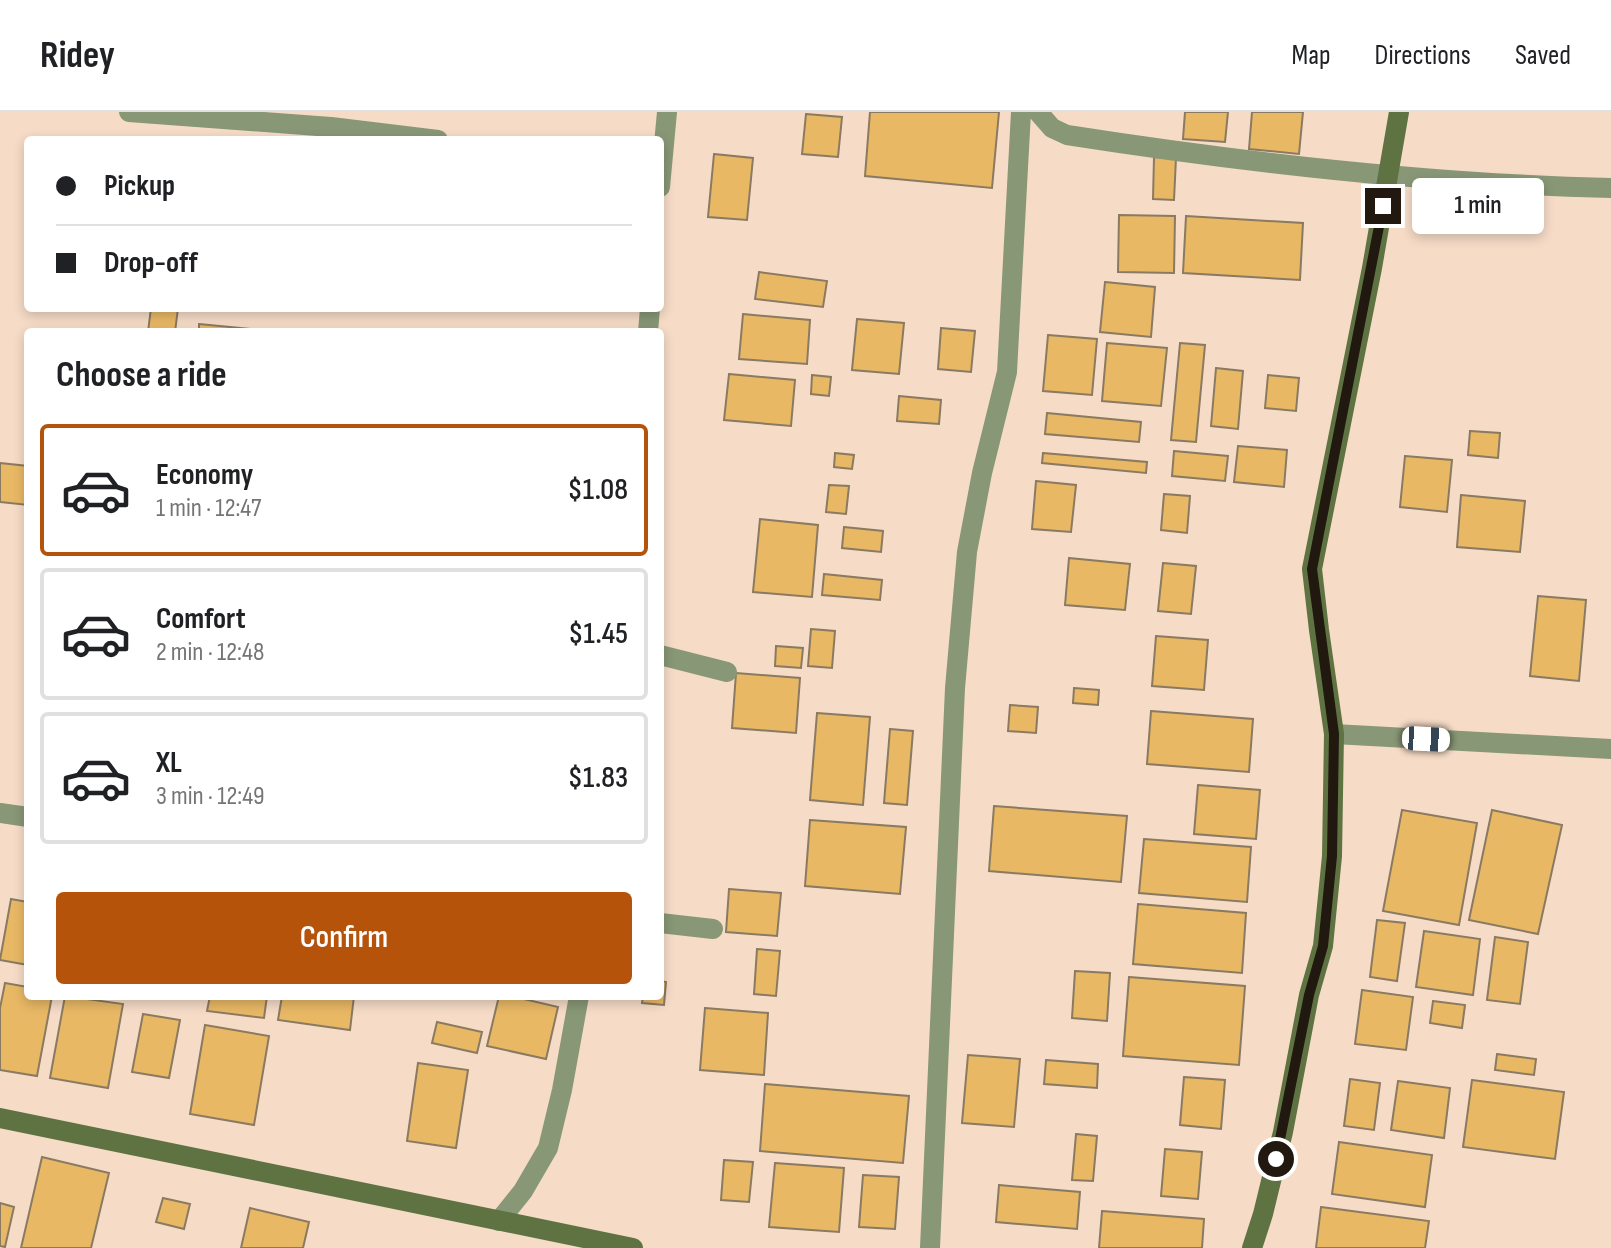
<!DOCTYPE html>
<meta charset="utf-8">
<style>
:root{--surface:#fff;--page:#f6f6f6;--text:#202124;--muted:#757577;--line:#e0e0e0;--accent:#b45309}
body{margin:0;font-family:"Sofia Sans Condensed",sans-serif;background:var(--page);color:var(--text);height:100vh;display:flex;flex-direction:column;font-size:30px;white-space:nowrap}
*{box-sizing:border-box;margin:0}
p{font-size:26px;color:var(--muted)}
.icon{flex:none;width:44px;height:44px;fill:none;stroke:currentColor;stroke-width:2;stroke-linecap:round;stroke-linejoin:round}
.map{position:relative;flex:1;overflow:hidden}
.sheet{position:absolute;left:24px;top:216px;width:640px;height:672px;display:flex;flex-direction:column;background:var(--surface);border-radius:8px;box-shadow:0 4px 12px #0003}
.sheet>*{flex:none}
.hud{position:absolute;left:24px;top:24px;width:640px;height:176px;border-radius:8px;box-shadow:0 4px 12px #0003;display:grid;align-content:center;height:176px;padding:0 32px;background:var(--surface)}
.end{position:absolute;width:36px;height:36px;margin:-18px;border:10px solid #211810;background:#fff;box-shadow:0 0 0 4px #fff}
.from{border-radius:50%}
.bubble{position:absolute;height:56px;border-radius:8px;background:var(--surface);box-shadow:0 4px 12px #0003;font-size:26px;font-weight:600;line-height:56px;text-align:center}
.car{position:absolute;width:24px;height:48px;margin:-24px -12px;border-radius:10px;box-shadow:0 0 6px 2px #0007;background:linear-gradient(#fff 24%,#345 0 40%,#fff 0 76%,#345 0 86%,#fff 0)}
.hud b{display:flex;align-items:center;gap:28px;height:76px;font-size:30px}
.hud b+b{border-top:2px solid var(--line)}
.hud i{width:20px;height:20px;background:var(--text)}
ul{padding:0;list-style:none}
li{display:flex;align-items:center;gap:24px;height:132px;margin:0 16px 12px;padding:0 16px;border:4px solid var(--line);border-radius:8px}
li div{flex:1}
li b{display:block;font-size:30px}
li em{font-style:normal;font-weight:600}
li.current{border-color:var(--accent)}
li>.icon{width:72px;height:72px;stroke-width:1.5}
h2{padding:0 32px;font-size:36px;line-height:96px}
.action{display:flex;gap:16px;margin-top:auto;padding:16px 32px}
.action a{flex:1;height:92px;border-radius:8px;background:var(--accent);color:#fff;font-size:32px;font-weight:600;line-height:92px;text-align:center}
header{display:flex;align-items:center;gap:48px;box-sizing:border-box;height:112px;padding:0 40px;background:var(--surface);border-bottom:2px solid var(--line)}
header strong{font-size:38px}
nav{display:flex;gap:44px;margin-inline-start:auto;font-size:28px}
.map>svg:first-child{display:block}
</style>
<header>
<strong>Ridey</strong>
<nav><a>Map</a><a>Directions</a><a>Saved</a></nav>
</header>
<div class="map">
<svg width="1611" height="1136" viewBox="0 0 1611 1136">
<rect width="100%" height="100%" fill="#f6dcc7"/>
<path fill="#e8b865" stroke="#8a7a62" stroke-width="2" d="M870,0H999L992,76L865,64Z
M1185,0H1228L1225,30L1183,27Z
M1252,0H1303L1299,42L1249,37Z
M806,2L842,5L838,45L802,42Z
M714,42L753,46L747,108L708,105Z
M1154,45L1176,46L1174,88L1153,87Z
M1119,103L1175,104L1174,161L1118,160Z
M1186,104L1303,111L1300,168L1183,161Z
M759,160L827,169L823,195L755,187Z
M1105,170L1155,175L1151,225L1100,220Z
M151,196H178L175,220H148Z
M743,202L810,208L807,252L739,247Z
M857,207L904,211L899,262L852,258Z
M199,212L261,218L260,220H199Z
M941,216L975,219L971,260L938,257Z
M1048,223L1097,227L1092,283L1043,279Z
M1107,231L1167,236L1161,294L1102,289Z
M1180,231L1205,233L1196,330L1171,328Z
M1216,256L1243,259L1238,317L1211,314Z
M729,262L795,268L791,314L724,308Z
M812,263L831,265L829,284L811,282Z
M1268,263L1299,266L1296,299L1265,296Z
M899,284L941,288L939,312L897,309Z
M1047,301L1141,310L1139,330L1045,322Z
M1470,319L1500,321L1498,346L1468,343Z
M1238,334L1287,338L1284,375L1234,370Z
M1174,339L1228,344L1225,369L1172,364Z
M835,341L854,343L852,357L834,355Z
M1043,341L1147,350L1146,361L1042,351Z
M1405,344L1452,348L1447,400L1400,395Z
M0,351L28,354V393L0,390Z
M1036,369L1076,373L1071,420L1032,417Z
M829,373L849,374L846,402L826,400Z
M1164,382L1190,384L1187,421L1161,418Z
M1461,383L1525,389L1520,440L1457,435Z
M760,407L818,413L812,485L753,480Z
M844,415L883,419L881,440L842,436Z
M1069,446L1130,452L1125,498L1065,493Z
M1163,451L1196,454L1191,502L1158,499Z
M824,462L882,468L880,488L822,483Z
M1538,484L1586,488L1579,569L1530,564Z
M811,517L835,519L832,556L808,554Z
M1156,524L1208,528L1204,578L1152,574Z
M776,534L803,536L801,556L775,554Z
M736,561L800,566L796,621L732,616Z
M1074,576L1099,578L1098,593L1073,591Z
M1010,593L1038,595L1036,621L1008,619Z
M1151,599L1253,607L1249,660L1147,652Z
M817,601L870,605L863,693L810,688Z
M890,617L913,619L907,693L884,691Z
M1198,673L1260,678L1256,727L1194,722Z
M994,694L1127,704L1121,770L989,759Z
M1402,698L1477,711L1459,813L1383,799Z
M1492,698L1562,713L1538,822L1469,808Z
M810,708L906,715L900,782L805,774Z
M1144,727L1251,735L1247,790L1139,781Z
M729,777L781,781L777,824L726,820Z
M11,787L28,790V853L0,848Z
M1138,792L1246,801L1242,861L1133,852Z
M1377,808L1405,811L1397,869L1370,865Z
M1424,819L1480,827L1473,883L1416,875Z
M1495,825L1528,830L1520,892L1487,888Z
M757,837L780,839L776,884L754,882Z
M1075,859L1110,861L1107,909L1072,906Z
M1129,865L1245,874L1239,953L1123,944Z
M660,869L666,870L664,893L642,891L643,884H660Z
M5,871L28,875V884H52L37,964L0,958V896Z
M1362,878L1413,885L1406,938L1355,932Z
M65,884L123,892L108,976L50,966Z
M210,884H267L264,906L207,899Z
M282,884H354L350,918L278,908Z
M499,884H511L558,895L546,947L487,934Z
M1433,889L1465,893L1462,916L1430,911Z
M705,896L768,901L764,963L700,958Z
M143,902L180,908L169,966L132,960Z
M437,910L482,920L477,941L432,931Z
M205,913L269,924L254,1013L190,1002Z
M1497,942L1536,947L1534,963L1495,958Z
M968,943L1020,947L1014,1015L962,1011Z
M1046,948L1098,952L1097,976L1044,972Z
M418,951L468,958L456,1036L407,1029Z
M1184,965L1225,968L1221,1017L1180,1013Z
M1350,967L1380,971L1374,1018L1344,1014Z
M1472,968L1564,980L1555,1047L1463,1035Z
M1398,969L1450,976L1444,1026L1391,1018Z
M765,972L909,984L903,1051L760,1039Z
M1076,1022L1097,1024L1093,1069L1072,1068Z
M1339,1030L1432,1043L1425,1095L1332,1082Z
M1165,1037L1202,1040L1198,1087L1161,1084Z
M42,1045L109,1061L91,1136H21Z
M724,1048L753,1050L749,1090L721,1088Z
M775,1051L844,1056L839,1120L769,1115Z
M863,1063L899,1065L895,1117L859,1115Z
M999,1073L1080,1080L1077,1117L996,1110Z
M163,1086L190,1092L184,1117L156,1110Z
M0,1091L14,1095L5,1135L0,1134Z
M1321,1095L1429,1109L1425,1136H1316Z
M250,1096L309,1110L303,1136H241Z
M1102,1099L1204,1107L1202,1136H1099Z"/>
<g fill="none" stroke-linecap="round" stroke-linejoin="round">
<path stroke="#889776" stroke-width="20" d="M129,0L331,15L438,28
M1038,0L1052,16L1067,23C1247,51 1429,72 1611,76
M660,75L667,0
M648,220L650,196
M660,543L727,560
M1334,622L1611,637
M0,701L28,705
M660,811L713,817
M499,1109L523,1079L548,1036L562,978L579,884
M930,1136L955,576L967,440L982,361L1007,260L1021,0"/>
<path stroke="#5e7341" stroke-width="20" d="M0,1006L633,1136
M1252,1136L1263,1102L1283,1020L1309,883L1323,834L1332,744L1334,622L1319,518L1312,457L1372,156L1399,0"/>
</g>
<g fill="none" stroke-linecap="round" stroke-linejoin="round">
<path stroke="#211810" stroke-width="10" d="M1276,1047L1309,883L1323,834L1332,744L1334,622L1312,457L1383,94"/>
</g>
</svg>
<i class="end from" style="left:1276px;top:1047px"></i>
<i class="end" style="left:1383px;top:94px"></i>
<div class="bubble" style="left:1412px;top:66px;width:132px">1 min</div>
<i class="car" style="left:1426px;top:627px;rotate:93deg"></i>
<div class="hud">
<b><i class="from"></i>Pickup</b>
<b><i></i>Drop-off</b>
</div>
<section class="sheet">
<h2>Choose a ride</h2>
<ul>
<li class="current"><svg class="icon" aria-label="car" viewBox="0 0 24 24"><path d="M5 17H2v-5l4-1 3-4h7l3 4 3 1v5h-3M9 17h6M6 11h13"/><circle cx="7" cy="17" r="2"/><circle cx="17" cy="17" r="2"/></svg><div><b>Economy</b><p>1 min · 12:47</p></div><em>$1.08</em></li>
<li><svg class="icon" aria-label="car" viewBox="0 0 24 24"><path d="M5 17H2v-5l4-1 3-4h7l3 4 3 1v5h-3M9 17h6M6 11h13"/><circle cx="7" cy="17" r="2"/><circle cx="17" cy="17" r="2"/></svg><div><b>Comfort</b><p>2 min · 12:48</p></div><em>$1.45</em></li>
<li><svg class="icon" aria-label="car" viewBox="0 0 24 24"><path d="M5 17H2v-5l4-1 3-4h7l3 4 3 1v5h-3M9 17h6M6 11h13"/><circle cx="7" cy="17" r="2"/><circle cx="17" cy="17" r="2"/></svg><div><b>XL</b><p>3 min · 12:49</p></div><em>$1.83</em></li>
</ul>
<div class="action"><a>Confirm</a></div>
</section>
</div>
